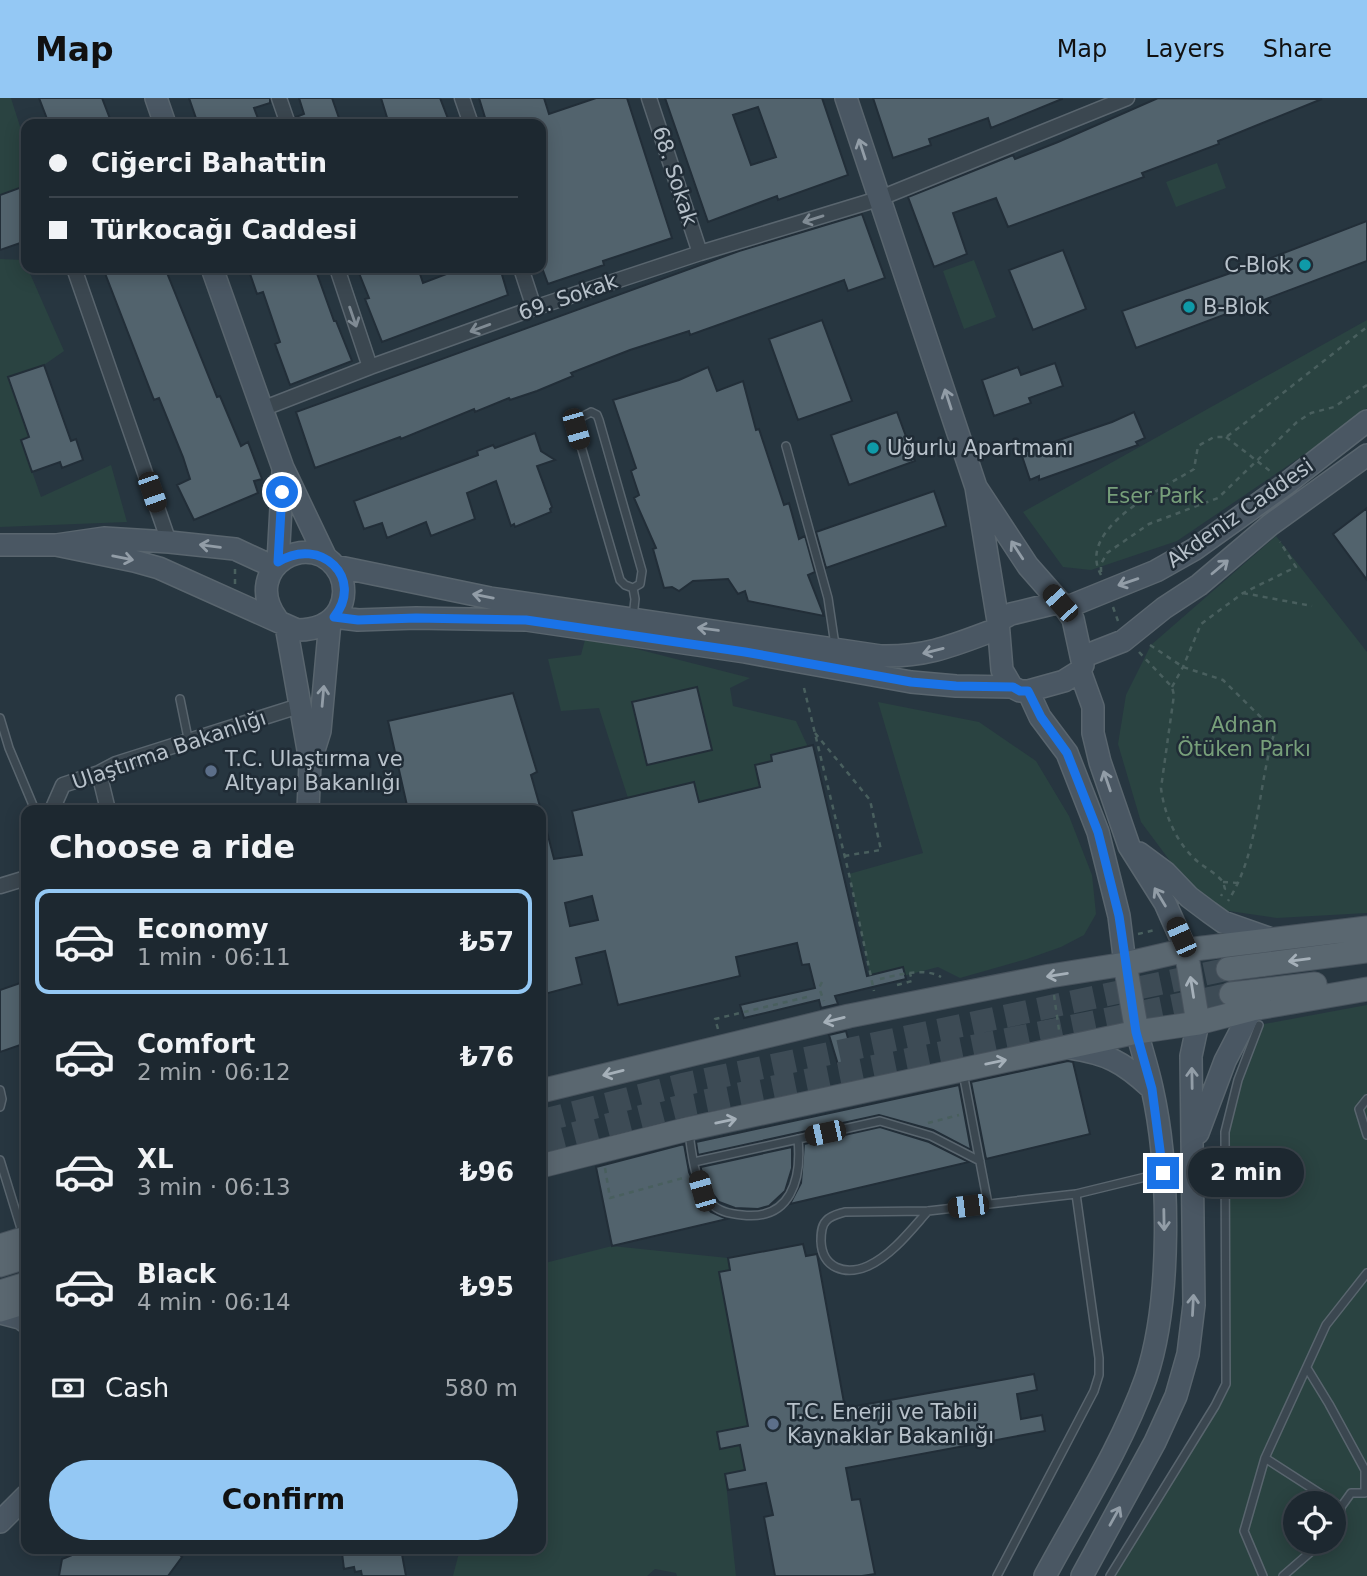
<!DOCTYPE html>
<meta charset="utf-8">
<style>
:root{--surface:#1d2830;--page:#2a343c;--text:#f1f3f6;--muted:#a0a6ab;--line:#3b444c;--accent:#94c8f4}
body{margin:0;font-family:"DejaVu Sans",sans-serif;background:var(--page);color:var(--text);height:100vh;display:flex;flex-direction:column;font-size:26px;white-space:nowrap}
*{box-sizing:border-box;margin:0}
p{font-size:23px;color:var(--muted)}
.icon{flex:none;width:38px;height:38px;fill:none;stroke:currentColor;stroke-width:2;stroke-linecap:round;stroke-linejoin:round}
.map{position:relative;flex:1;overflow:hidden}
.sheet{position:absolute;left:21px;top:707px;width:525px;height:749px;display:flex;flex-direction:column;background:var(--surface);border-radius:14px;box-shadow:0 4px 18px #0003,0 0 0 2px var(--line)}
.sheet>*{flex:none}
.hud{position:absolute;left:21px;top:21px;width:525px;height:154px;border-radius:14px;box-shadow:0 4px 18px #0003,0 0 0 2px var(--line);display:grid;align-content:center;height:154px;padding:0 28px;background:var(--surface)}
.fabs{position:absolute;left:1283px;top:1393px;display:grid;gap:14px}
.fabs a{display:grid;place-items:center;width:63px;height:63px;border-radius:50%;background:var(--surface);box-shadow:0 4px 18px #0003,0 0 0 2px var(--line);font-size:35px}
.end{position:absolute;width:32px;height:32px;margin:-16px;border:9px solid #1a73e8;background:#fff;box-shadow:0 0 0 4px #fff}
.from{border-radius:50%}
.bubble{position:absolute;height:49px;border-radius:24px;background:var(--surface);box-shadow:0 4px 18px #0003,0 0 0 2px var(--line);font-size:23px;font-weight:700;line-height:49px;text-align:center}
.car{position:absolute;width:21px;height:42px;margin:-21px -10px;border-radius:9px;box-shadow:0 0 5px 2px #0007;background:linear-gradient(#222 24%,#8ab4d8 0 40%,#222 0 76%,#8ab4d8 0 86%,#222 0)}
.hud b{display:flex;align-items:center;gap:24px;height:66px;font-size:26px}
.hud b+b{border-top:2px solid var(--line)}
.hud i{width:18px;height:18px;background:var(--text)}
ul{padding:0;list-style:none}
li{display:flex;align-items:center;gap:21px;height:105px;margin:0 14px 10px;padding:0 14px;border:4px solid transparent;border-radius:14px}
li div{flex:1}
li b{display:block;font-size:26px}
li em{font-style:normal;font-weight:700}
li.selected{border-color:var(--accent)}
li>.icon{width:63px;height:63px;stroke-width:1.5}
h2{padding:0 28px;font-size:32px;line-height:84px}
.pay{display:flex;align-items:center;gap:18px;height:77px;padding:0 28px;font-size:26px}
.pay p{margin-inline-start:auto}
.primary-button{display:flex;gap:14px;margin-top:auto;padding:14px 28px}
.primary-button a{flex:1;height:80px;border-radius:42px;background:var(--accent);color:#111;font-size:28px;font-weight:700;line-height:80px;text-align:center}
header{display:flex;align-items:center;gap:42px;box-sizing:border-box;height:98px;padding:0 35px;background:var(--accent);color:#111}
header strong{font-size:33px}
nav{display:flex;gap:38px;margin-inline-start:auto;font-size:24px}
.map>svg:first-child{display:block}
</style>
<header>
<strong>Map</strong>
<nav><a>Map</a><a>Layers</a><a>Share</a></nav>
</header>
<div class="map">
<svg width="1367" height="1478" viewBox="0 0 1367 1478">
<rect width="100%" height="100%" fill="#273640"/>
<path fill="#2a4341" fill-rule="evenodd" d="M0,0H11C20,30 33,58 22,89L0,97Z
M1217,65L1226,90L1176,109L1166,84Z
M0,161L24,162L64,253L44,267L8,280L29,339L21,342L41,399L111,367L127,424L0,429Z
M974,162L996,219L964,231L943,173Z
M1367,222V310L1336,335L1177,443L1091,472L1063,469L1023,414Z
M1276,438L1367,554V815L1277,820L1222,812L1182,779L1141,724L1118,646L1126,597L1151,547Z
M586,538L750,580L730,590L733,608L796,623L808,649L771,657L772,663L763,701L703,723L694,685L628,700L599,610L561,613L548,561L581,557Z
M878,604L979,624L1036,663L1069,718L1092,777L1096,816L1084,837L1061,849L1027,861L960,880L938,869L872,886L849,776L923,755Z
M1367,907V1478H1110L1226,1286L1225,1034L1238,982L1259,927ZM1295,1405H1334V1444H1295Z
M612,1148L728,1160L730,1172L719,1175L748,1328L720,1350L740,1347L745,1372L725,1376L736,1478H677L676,1475L655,1471L647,1478H453L460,1451H541V1166Z"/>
<path fill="#52636d" stroke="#222e38" stroke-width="2" fill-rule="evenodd" d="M39,0H102L112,26H49Z
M189,0H270V5L254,10L260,26H198Z
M299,0H332L341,26H297L296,19L304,16Z
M381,0H440L450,26H389Z
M479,0H544L549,16L596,0H627L672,140L603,163L604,167L548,186L541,167V26H487Z
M665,0H822L848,77L778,102L777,98L708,124ZM758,9L776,59L751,67L733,17Z
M873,0H1062V1L991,30L988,20L929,41L931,47L893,60Z
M1158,0L1322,1L1218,43L1219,46L1142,75L1144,79L1008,129L996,100L953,115L967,156L934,169L908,99L1013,57L1015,61L1058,44Z
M22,89L26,102V143L0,152V97Z
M862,116L885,180L848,193L844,182L690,237L689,233L630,252L571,275L573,278L537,293L510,302L509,300L475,314L474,311L401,341L400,339L315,370L296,314L739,153Z
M1367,123V163L1136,250L1122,213L1242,171Z
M1063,152L1086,211L1033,232L1009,172Z
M103,170H165L217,299L220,298L241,348L248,344L262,381L254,383L258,395L194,422L177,387L190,381L183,359L159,300L154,302Z
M248,170H315L334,223H336L352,263L290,287L275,246L280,244L263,194L257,196Z
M357,170H418L423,185L462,170H500L508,197L382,244L365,201L369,200Z
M822,222L852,303L798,322L769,241Z
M1055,265L1063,288L1029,300L1031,305L994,318L982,282L1018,269L1021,277Z
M44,267L71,343L76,341L83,362L62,370L60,364L32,374L21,342L29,339L8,279Z
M708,269L717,293L743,283L756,332L759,331L784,407L789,405L799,441L805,438L815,474L808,477L824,518L748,503L745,493L738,496L728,481L693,483L679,493L672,489L664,490L653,451L656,450L634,400L639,397L631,373L636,370L613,302L679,282Z
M897,314L915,363L849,387L831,337Z
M1134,314L1145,340L1136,344L1138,347L1039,382V378L1030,382L1021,355L1112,324Z
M535,335L541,353L555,362L537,368L552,409L550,411L551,414L515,429L514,426L511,428L496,383L467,395L475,421L431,438L426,424L387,440L382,425L364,431L354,403L478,357L477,353L493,347L495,350Z
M934,393L946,428L826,470L816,434Z
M1367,410V482L1333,436Z
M697,589L712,652L647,667L632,604Z
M513,595L537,674L531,677L541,712H408L388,623Z
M813,647L867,878L903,869L906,881L835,898L838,906L821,910L819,902L744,920L740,907L815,890L809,866L802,867L797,845L736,859L740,878L618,907L605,853L576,860L582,886L541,897V726H545L554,761L582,757L572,713L694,684L699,704L760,689L755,667L772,663L771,657ZM592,798L598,822L570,828L565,805Z
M23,884L26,893V945L0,954V892Z
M846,933L859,980L843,983L829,937Z
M1068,963L1073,964L1090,1036L986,1061L971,984Z
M959,987L971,1052L933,1032L879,1017L698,1057L696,1044Z
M880,1029L929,1044L969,1064L790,1106L801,1085L804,1046Z
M684,1046L689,1074L701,1102L711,1114L727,1121L612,1148L596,1069Z
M792,1049V1070L785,1093L769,1108L758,1111L735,1110L719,1104L707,1088L701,1071V1069Z
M803,1146L806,1158L817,1156L845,1310L1034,1276L1037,1292L1017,1296L1021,1321L1042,1317L1045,1333L846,1370L852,1402L860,1401L875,1476L862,1478H775L764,1419L773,1417L766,1385L728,1392L725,1376L745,1372L740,1347L720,1351L717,1334L748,1328L719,1174L730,1172L728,1160Z
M87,1451H175L182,1459L168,1478H59L62,1461Z
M373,1451H401L406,1478H362L361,1473L355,1474L354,1469L344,1471L342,1455Z"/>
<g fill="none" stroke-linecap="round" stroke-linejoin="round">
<path stroke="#3d4b55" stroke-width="23" stroke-dasharray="23 11" stroke-linecap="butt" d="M541,1023L685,986L1228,871
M541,1044L690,1006L1231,896"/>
<defs>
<path id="lane" d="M591,314L597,317L599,322L642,473L640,486L633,490L625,487L620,482L576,331C576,320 582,319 591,314Z
M786,348L828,500L835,547
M633,490L635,501L633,520
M180,601L189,645
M0,620L9,650L35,712
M963,975L988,1106
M0,992L2,1001L0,1009
M1367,1001L1359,1011L1367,1037
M689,1035C692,1058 695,1088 712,1106C719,1114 731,1116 742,1117C791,1123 802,1081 798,1041
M0,1062L23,1137
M694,1064L880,1023L931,1038L980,1063
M928,1113C911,1132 892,1157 868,1168C845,1178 822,1170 821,1143C821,1137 821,1128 826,1123C831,1117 839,1116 845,1114L928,1113L1076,1096
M1307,1270L1329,1306L1365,1372V1395H1351L1341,1409L1340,1428L1334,1434
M1265,1360L1341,1409
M997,1478L1094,1293L1099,1277V1260L1076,1096L1162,1075
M1110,1478L1215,1308L1226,1286L1225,1034L1238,982L1259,927
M1263,1478L1244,1433L1265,1360L1326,1227L1367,1175
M1283,1478L1322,1444"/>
<path id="street" d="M279,0L288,26
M462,0L471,26
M649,0L700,155
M74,170L169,444
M337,170L370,269
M521,170L534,210
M262,311L370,269L534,210L700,155L878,101L1127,0
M99,675L108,712
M52,712L63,687L99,675L116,666L299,608
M0,788L23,781L26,778"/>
<path id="secondary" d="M156,0L165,26
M846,0L976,389L998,523L1002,572L1012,589L1020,593H1028L1064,583L1080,573L1083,567L1073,521L1065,510L1028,468L976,389
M212,170L283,370L326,460
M0,447H56L104,440L169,444L235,451L274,469
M56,447L134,463L159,470L297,532C314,532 330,528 339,512C345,501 345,487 340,476C314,427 239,469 277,521
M278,464L283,373
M335,468L490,500L881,558C928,559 954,547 997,531
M1065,510L1156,473L1195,451L1286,386L1367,323
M334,519L358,522L416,520L526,522L745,554L911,584L956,588L1012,589
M998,523L1011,516L1060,504
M286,528L310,663
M1082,559L1123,543L1164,510L1199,487L1270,427L1367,357
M1080,573L1093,609V635L1100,664L1129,748L1165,805L1186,852
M1028,593L1040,619L1067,655L1098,734L1119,818L1125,866
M308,712L310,665L320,633L330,523
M1139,755L1166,775L1189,799L1209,814L1223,824L1274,842
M1069,950C1107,956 1122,963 1151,990
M1198,1035L1225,963L1252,911
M0,1215L20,1220L26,1224
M0,1424L26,1398
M1045,1478C1080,1413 1121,1350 1146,1280C1172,1203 1170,1069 1152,990C1148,971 1142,953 1137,934
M1082,1478L1155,1344L1176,1298L1188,1256L1194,1207L1191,958L1198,925"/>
<path id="primary" d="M1186,852L1198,925
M1125,866L1137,934
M1228,871L1367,853
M1231,896L1315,886
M541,993L849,918L1050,878L1125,866L1186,852L1367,830
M541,1068L688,1031L1137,934L1198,925L1252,911L1367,891
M0,1148L26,1140
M0,1167L26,1159
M0,1194L26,1186
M0,1212L26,1204"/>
</defs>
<use href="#lane" stroke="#59656e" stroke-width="10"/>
<use href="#street" stroke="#59656e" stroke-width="17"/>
<use href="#secondary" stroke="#59656e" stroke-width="24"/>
<use href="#primary" stroke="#48535d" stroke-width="25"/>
<path stroke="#495f5e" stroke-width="2.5" stroke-dasharray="5 5" stroke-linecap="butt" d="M1226,339L1270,373
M1101,474V466L1107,455L1149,426L1218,400L1297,324L1311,315L1334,309L1367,287
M1101,477C1075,430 1164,390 1194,371L1198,348L1214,339H1226L1241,328L1367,229
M235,486V471
M1243,495L1312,508
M1113,509L1118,523
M1150,547L1183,569L1223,582L1275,633C1257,689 1260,753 1228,803
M1139,554L1172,589L1174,597L1161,690C1164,716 1177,746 1197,763C1205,770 1216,775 1223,784L1225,791L1221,798
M1172,589L1183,569L1201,526L1243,495L1296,469L1280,444
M804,590L849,776L874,893
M815,635L870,702L881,752L844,758
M1223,784L1239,785
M1138,836L1155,832
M880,881C898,877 924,869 941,879
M822,884L819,890L824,903
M897,887L912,883L910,875
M1054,897L1059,932
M718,931L715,921L807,899
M928,1025L959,1017
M605,1070L610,1100L683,1080"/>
<use href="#lane" stroke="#3b4750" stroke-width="7"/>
<use href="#street" stroke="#3b4750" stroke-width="14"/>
<use href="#secondary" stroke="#4a5763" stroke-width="21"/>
<use href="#primary" stroke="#5a6770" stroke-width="23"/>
</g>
<defs><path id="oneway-shaft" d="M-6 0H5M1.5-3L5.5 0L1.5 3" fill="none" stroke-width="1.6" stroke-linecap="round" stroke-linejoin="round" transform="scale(1.75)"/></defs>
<g stroke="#929da7">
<use href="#oneway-shaft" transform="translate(862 51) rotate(-108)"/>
<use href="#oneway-shaft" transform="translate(948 301) rotate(-108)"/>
<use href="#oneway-shaft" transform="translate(210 448) rotate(-173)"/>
<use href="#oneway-shaft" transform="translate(1017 452) rotate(-123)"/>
<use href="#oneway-shaft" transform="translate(123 460) rotate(11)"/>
<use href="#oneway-shaft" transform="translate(1220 469) rotate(-40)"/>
<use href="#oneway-shaft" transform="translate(1128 484) rotate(161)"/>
<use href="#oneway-shaft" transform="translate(483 498) rotate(-169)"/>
<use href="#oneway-shaft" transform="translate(708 531) rotate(-172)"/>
<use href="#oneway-shaft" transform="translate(933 553) rotate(166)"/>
<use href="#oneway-shaft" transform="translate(323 598) rotate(-85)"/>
<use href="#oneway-shaft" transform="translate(1107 683) rotate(-109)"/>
<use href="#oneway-shaft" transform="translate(1160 799) rotate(-121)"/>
<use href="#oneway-shaft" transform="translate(1192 980) rotate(-91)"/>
<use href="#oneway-shaft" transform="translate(1164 1122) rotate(89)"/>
<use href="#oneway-shaft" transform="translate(1193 1207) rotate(-87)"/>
<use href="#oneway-shaft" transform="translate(1115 1418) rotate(-61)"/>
</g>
<g stroke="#808b94">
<use href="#oneway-shaft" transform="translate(813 121) rotate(163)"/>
<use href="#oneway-shaft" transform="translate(353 219) rotate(71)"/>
<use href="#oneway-shaft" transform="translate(480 230) rotate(160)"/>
</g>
<g stroke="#a5b0b9">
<use href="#oneway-shaft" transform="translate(1299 862) rotate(173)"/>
<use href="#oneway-shaft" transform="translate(1057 877) rotate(171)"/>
<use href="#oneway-shaft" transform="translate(1192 889) rotate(-99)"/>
<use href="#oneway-shaft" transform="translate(834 922) rotate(166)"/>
<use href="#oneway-shaft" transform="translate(996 964) rotate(-12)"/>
<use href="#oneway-shaft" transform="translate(613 975) rotate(166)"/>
<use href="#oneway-shaft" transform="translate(726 1023) rotate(-12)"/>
</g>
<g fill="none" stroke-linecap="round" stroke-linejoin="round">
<path stroke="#1a73e8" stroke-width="9" d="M282,394L278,464C321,437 365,481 334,519L358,522L416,520L526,522L745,554L911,584L956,588L1013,589L1020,593H1028L1041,619L1067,655L1098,734L1119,818L1136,934L1152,991L1163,1075"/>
</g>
<g fill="#0f9aa8" stroke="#202c36" stroke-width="2.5">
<circle cx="1305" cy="167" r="7"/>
<circle cx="1189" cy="209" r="7"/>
<circle cx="873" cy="350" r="7"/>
</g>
<g fill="#5c6f8a" stroke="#202c36" stroke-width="2.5">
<circle cx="211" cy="673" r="7"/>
<circle cx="773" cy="1326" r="7"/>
</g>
<g text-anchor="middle" stroke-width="5" stroke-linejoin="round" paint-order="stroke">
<g font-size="21" fill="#b8c2cb" stroke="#202c36">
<text transform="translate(675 78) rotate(72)" y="7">68. Sokak</text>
<text transform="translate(568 199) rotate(-19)" y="7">69. Sokak</text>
<text transform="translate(1240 415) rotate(-35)" y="7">Akdeniz Caddesi</text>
<text transform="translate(169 652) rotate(-19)" y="7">Ulaştırma Bakanlığı</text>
</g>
<g font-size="21" fill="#b8c2cb" stroke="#202c36" text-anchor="start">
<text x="1291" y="174" text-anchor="end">C-Blok</text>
<text x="1203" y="216">B-Blok</text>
<text x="887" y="357">Uğurlu Apartmanı</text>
<text x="225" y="668">T.C. Ulaştırma ve<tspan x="225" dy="24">Altyapı Bakanlığı</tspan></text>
<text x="787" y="1321">T.C. Enerji ve Tabii<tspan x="787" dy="24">Kaynaklar Bakanlığı</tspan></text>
</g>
<g font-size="21" fill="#779f7a" stroke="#202c36">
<text x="1155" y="405">Eser Park</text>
<text x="1244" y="634">Adnan<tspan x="1244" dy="24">Ötüken Parkı</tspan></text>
</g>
</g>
</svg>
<div class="fabs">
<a><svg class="icon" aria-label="locate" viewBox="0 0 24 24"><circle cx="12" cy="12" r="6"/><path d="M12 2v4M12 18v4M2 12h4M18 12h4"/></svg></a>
</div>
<i class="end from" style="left:282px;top:394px"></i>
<i class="end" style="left:1163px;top:1075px"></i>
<div class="bubble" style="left:1188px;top:1050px;width:116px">2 min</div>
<i class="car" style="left:576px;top:331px;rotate:164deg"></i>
<i class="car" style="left:152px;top:394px;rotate:161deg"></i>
<i class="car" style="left:1060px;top:505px;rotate:318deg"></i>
<i class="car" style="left:1181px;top:839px;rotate:336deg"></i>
<i class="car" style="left:825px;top:1035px;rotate:258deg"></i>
<i class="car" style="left:702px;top:1093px;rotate:344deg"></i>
<i class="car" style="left:968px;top:1108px;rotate:263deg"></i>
<div class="hud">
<b><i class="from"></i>Ciğerci Bahattin</b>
<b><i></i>Türkocağı Caddesi</b>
</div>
<section class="sheet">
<h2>Choose a ride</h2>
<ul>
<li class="selected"><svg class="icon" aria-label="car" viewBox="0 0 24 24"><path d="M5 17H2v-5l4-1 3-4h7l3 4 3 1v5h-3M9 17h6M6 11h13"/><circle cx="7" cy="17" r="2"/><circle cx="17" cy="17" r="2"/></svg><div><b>Economy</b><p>1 min · 06:11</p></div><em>₺57</em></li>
<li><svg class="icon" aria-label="car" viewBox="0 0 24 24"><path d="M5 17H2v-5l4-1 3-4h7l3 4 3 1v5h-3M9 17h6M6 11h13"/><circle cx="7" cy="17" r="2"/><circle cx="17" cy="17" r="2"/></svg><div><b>Comfort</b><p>2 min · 06:12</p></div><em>₺76</em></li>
<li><svg class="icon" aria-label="car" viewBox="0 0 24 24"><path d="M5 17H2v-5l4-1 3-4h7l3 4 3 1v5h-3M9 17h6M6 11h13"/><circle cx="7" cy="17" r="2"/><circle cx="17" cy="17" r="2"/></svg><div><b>XL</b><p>3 min · 06:13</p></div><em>₺96</em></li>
<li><svg class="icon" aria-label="car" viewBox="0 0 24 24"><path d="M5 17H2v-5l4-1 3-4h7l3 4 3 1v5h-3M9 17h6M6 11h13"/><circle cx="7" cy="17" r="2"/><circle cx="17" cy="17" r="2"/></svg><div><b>Black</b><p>4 min · 06:14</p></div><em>₺95</em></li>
</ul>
<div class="pay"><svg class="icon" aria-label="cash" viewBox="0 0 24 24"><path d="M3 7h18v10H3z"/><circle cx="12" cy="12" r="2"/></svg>Cash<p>580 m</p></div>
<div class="primary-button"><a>Confirm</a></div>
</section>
</div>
